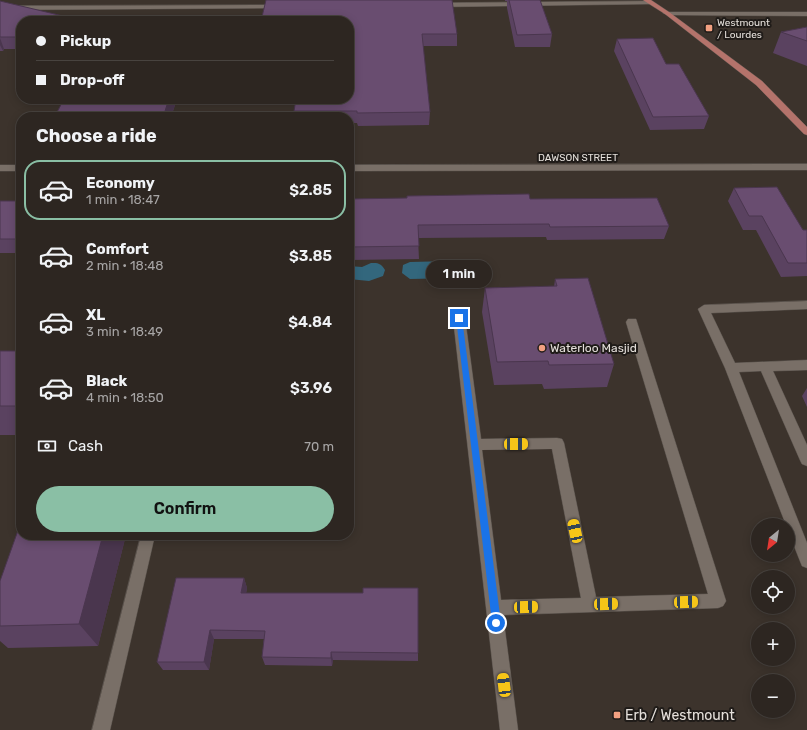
<!DOCTYPE html>
<meta charset="utf-8">
<style>
:root{--surface:#2d2621;--page:#39322e;--text:#f1f3f6;--muted:#a7a5a5;--line:#48433f;--accent:#8abfa5}
body{margin:0;font-family:Rubik,sans-serif;background:var(--page);color:var(--text);height:100vh;display:flex;flex-direction:column;font-size:15px;white-space:nowrap}
*{box-sizing:border-box;margin:0}
p{font-size:13px;color:var(--muted)}
.icon{flex:none;width:22px;height:22px;fill:none;stroke:currentColor;stroke-width:2;stroke-linecap:round;stroke-linejoin:round}
.map{position:relative;flex:1;overflow:hidden}
.side{position:absolute;left:16px;top:112px;width:338px;height:428px;display:flex;flex-direction:column;background:var(--surface);border-radius:16px;box-shadow:0 2px 10px #0003,0 0 0 1px var(--line)}
.side>*{flex:none}
.banner{position:absolute;left:16px;top:16px;width:338px;height:88px;border-radius:16px;box-shadow:0 2px 10px #0003,0 0 0 1px var(--line);display:grid;align-content:center;height:88px;padding:0 20px;background:var(--surface)}
.needle{width:26px;rotate:210deg}
.controls{position:absolute;left:751px;top:518px;display:grid;gap:8px}
.controls a{display:grid;place-items:center;width:44px;height:44px;border-radius:50%;background:var(--surface);box-shadow:0 2px 10px #0003,0 0 0 1px var(--line);font-size:20px}
.end{position:absolute;width:18px;height:18px;margin:-9px;border:5px solid #1a73e8;background:#fff;box-shadow:0 0 0 2px #fff}
.from{border-radius:50%}
.bubble{position:absolute;height:28px;border-radius:14px;background:var(--surface);box-shadow:0 2px 10px #0003,0 0 0 1px var(--line);font-size:13px;font-weight:600;line-height:28px;text-align:center}
.car{position:absolute;width:12px;height:24px;margin:-12px -6px;border-radius:5px;box-shadow:0 0 3px 1px #0007;background:linear-gradient(#f5c518 24%,#345 0 40%,#f5c518 0 76%,#345 0 86%,#f5c518 0)}
.banner b{display:flex;align-items:center;gap:14px;height:38px;font-size:15px}
.banner b+b{border-top:1px solid var(--line)}
.banner i{width:10px;height:10px;background:var(--text)}
ul{padding:0;list-style:none}
li{display:flex;align-items:center;gap:12px;height:60px;margin:0 8px 6px;padding:0 12px;border:2px solid transparent;border-radius:16px}
li div{flex:1}
li b{display:block;font-size:15px}
li em{font-style:normal;font-weight:600}
li.active{border-color:var(--accent)}
li>.icon{width:36px;height:36px;stroke-width:1.5}
h2{padding:0 20px;font-size:18px;line-height:48px}
.pay{display:flex;align-items:center;gap:10px;height:44px;padding:0 20px;font-size:15px}
.pay p{margin-inline-start:auto}
.primary-button{display:flex;gap:8px;margin-top:auto;padding:8px 20px}
.primary-button a{flex:1;height:46px;border-radius:24px;background:var(--accent);color:#111;font-size:16px;font-weight:600;line-height:46px;text-align:center}
.map>svg:first-child{display:block}
</style>
<div class="map">
<svg width="807" height="730" viewBox="0 0 807 730">
<rect width="100%" height="100%" fill="#3c332c"/>
<path fill="#33677d" d="M451,261L461,263L464,275L456,278L410,279L402,273L403,265L410,262Z
M371,263C378,263 381,263 385,270L383,276L369,281L349,279V266L362,267Z"/>
<g fill="none" stroke-linecap="round" stroke-linejoin="round">
<defs>
<path id="minor" d="M651,1L654,3L653,4L436,7L433,5L436,3Z
M282,5L283,6L280,8L0,10V6Z
M665,12H807V16L667,15L663,13Z
M807,164V170L349,171V165Z
M0,165H21V171H0Z
M807,301V309L711,313L735,363L807,360V370L773,371L807,445V466L802,464L800,460L761,371L739,372L807,543V568L802,566L788,531V525H786L725,368L698,309L704,305Z
M459,314L465,318L481,439L557,438L562,439L564,443L596,597L708,594L626,322L628,319H636L726,601L723,606L718,608L503,615L518,730H500L453,318ZM552,449L581,598L501,600L482,450Z
M141,535H155L110,730H92Z"/>
<path id="major" d="M643,0H651L669,12L762,81L807,127V135L804,134L756,85L665,14Z"/>
</defs>
<use href="#minor" stroke="#59524c" stroke-width="1"/>
<use href="#major" stroke="#59524c" stroke-width="1"/>
<use href="#minor" fill="#796f67" fill-rule="evenodd"/>
<use href="#major" fill="#b4736b" fill-rule="evenodd"/>
</g>
<path fill="#5a4260" d="M505,0H540L552,34L550,47H515L507,8V1H505Z
M0,1L21,21V49H4L3,51H0Z
M349,21L457,34V46H423L430,112L429,125L358,126L357,123H349V117H295L294,111Z
M807,27V66L773,53L781,32Z
M617,39L666,64L709,116L704,129L650,130L614,51Z
M177,99L171,117H57L56,114Z
M734,188L803,230H807V276L781,277L756,230H743L728,201Z
M349,199H530L669,226L664,239L547,240L546,237L418,238L419,259L349,260Z
M0,201H21V253H0Z
M555,279L614,364L607,387L544,389L542,384L494,385L482,312L485,288L554,287Z
M0,351H21V435H0Z
M807,388V407L802,396Z
M21,535H126L98,646L8,648L0,641V581Z
M244,578L247,588L246,593L418,653V661L333,660L332,666L265,665L262,657L264,639H214L209,670H163L157,662Z"/>
<path fill="#4a364e" d="M0,38L4,49L3,51L0,45Z
M169,99H177L171,117H165L164,114Z
M103,535H126L98,646L79,624Z
M244,578L247,588L245,601L241,593Z
M210,630L214,639L209,670L204,662Z
M331,652L333,660L332,666L331,658Z"/>
<path fill="#694d70" stroke="#4a364e" d="M266,0H452L457,34H422L430,112L357,113V111H294L296,99H349V21H261Z
M509,0H540L552,34L517,35Z
M0,1L84,21H21V37H0Z
M807,27V41L781,32Z
M653,38L666,64H679L709,116L653,117L617,39Z
M64,99H169L164,114H56Z
M777,187L803,230H807V263H788L762,216H749L734,188Z
M529,194L530,199L657,198L669,226L550,227L549,224L418,225L419,246L349,247V199L407,198V196Z
M0,201H21V239H0Z
M588,278L614,364L549,365L548,361L497,362L485,288L557,286L555,279Z
M0,351H21V406H0Z
M21,522V535H103L79,624L0,626V581Z
M176,578H244L241,593H363V588H418V653L331,652V658L262,657L265,631L210,630L204,662H157Z"/>
<path fill="#1a73e8" d="M459,315L462,318L501,623L496,628L492,623L456,318Z"/>
<g fill="#f2a081" stroke="#201c19" stroke-width="1.5">
<rect x="705" y="24" width="8" height="8" rx="2"/>
<circle cx="542" cy="348" r="4"/>
<rect x="613" y="711" width="8" height="8" rx="2"/>
</g>
<g text-anchor="middle" stroke-width="4" stroke-linejoin="round" paint-order="stroke">
<g font-size="10" fill="#e5e0db" stroke="#201c19" text-anchor="start">
<text x="717" y="26">Westmount<tspan x="717" dy="12">/ Lourdes</tspan></text>
</g>
<g font-size="10" fill="#e5e0db" stroke="#201c19">
<text x="578" y="161">DAWSON STREET</text>
</g>
<g font-size="12" fill="#e5e0db" stroke="#201c19" text-anchor="start">
<text x="550" y="352">Waterloo Masjid</text>
</g>
<g font-size="14" fill="#e5e0db" stroke="#201c19" text-anchor="start">
<text x="625" y="720">Erb / Westmount</text>
</g>
</g>
</svg>
<div class="controls">
<a><svg class="needle" viewBox="-14 -14 28 28"><path d="M0-13l5 13h-10z" fill="#e53935"/><path d="M0 13l5-13h-10z" fill="#a7a5a5"/></svg></a>
<a><svg class="icon" aria-label="locate" viewBox="0 0 24 24"><circle cx="12" cy="12" r="6"/><path d="M12 2v4M12 18v4M2 12h4M18 12h4"/></svg></a>
<a>+</a>
<a>−</a>
</div>
<i class="end from" style="left:496px;top:623px"></i>
<i class="end" style="left:459px;top:318px"></i>
<div class="bubble" style="left:426px;top:260px;width:66px">1 min</div>
<i class="car" style="left:516px;top:444px;rotate:89deg"></i>
<i class="car" style="left:575px;top:531px;rotate:348deg"></i>
<i class="car" style="left:686px;top:602px;rotate:88deg"></i>
<i class="car" style="left:606px;top:604px;rotate:88deg"></i>
<i class="car" style="left:526px;top:607px;rotate:88deg"></i>
<i class="car" style="left:504px;top:685px;rotate:353deg"></i>
<div class="banner">
<b><i class="from"></i>Pickup</b>
<b><i></i>Drop-off</b>
</div>
<section class="side">
<h2>Choose a ride</h2>
<ul>
<li class="active"><svg class="icon" aria-label="car" viewBox="0 0 24 24"><path d="M5 17H2v-5l4-1 3-4h7l3 4 3 1v5h-3M9 17h6M6 11h13"/><circle cx="7" cy="17" r="2"/><circle cx="17" cy="17" r="2"/></svg><div><b>Economy</b><p>1 min · 18:47</p></div><em>$2.85</em></li>
<li><svg class="icon" aria-label="car" viewBox="0 0 24 24"><path d="M5 17H2v-5l4-1 3-4h7l3 4 3 1v5h-3M9 17h6M6 11h13"/><circle cx="7" cy="17" r="2"/><circle cx="17" cy="17" r="2"/></svg><div><b>Comfort</b><p>2 min · 18:48</p></div><em>$3.85</em></li>
<li><svg class="icon" aria-label="car" viewBox="0 0 24 24"><path d="M5 17H2v-5l4-1 3-4h7l3 4 3 1v5h-3M9 17h6M6 11h13"/><circle cx="7" cy="17" r="2"/><circle cx="17" cy="17" r="2"/></svg><div><b>XL</b><p>3 min · 18:49</p></div><em>$4.84</em></li>
<li><svg class="icon" aria-label="car" viewBox="0 0 24 24"><path d="M5 17H2v-5l4-1 3-4h7l3 4 3 1v5h-3M9 17h6M6 11h13"/><circle cx="7" cy="17" r="2"/><circle cx="17" cy="17" r="2"/></svg><div><b>Black</b><p>4 min · 18:50</p></div><em>$3.96</em></li>
</ul>
<div class="pay"><svg class="icon" aria-label="cash" viewBox="0 0 24 24"><path d="M3 7h18v10H3z"/><circle cx="12" cy="12" r="2"/></svg>Cash<p>70 m</p></div>
<div class="primary-button"><a>Confirm</a></div>
</section>
</div>
